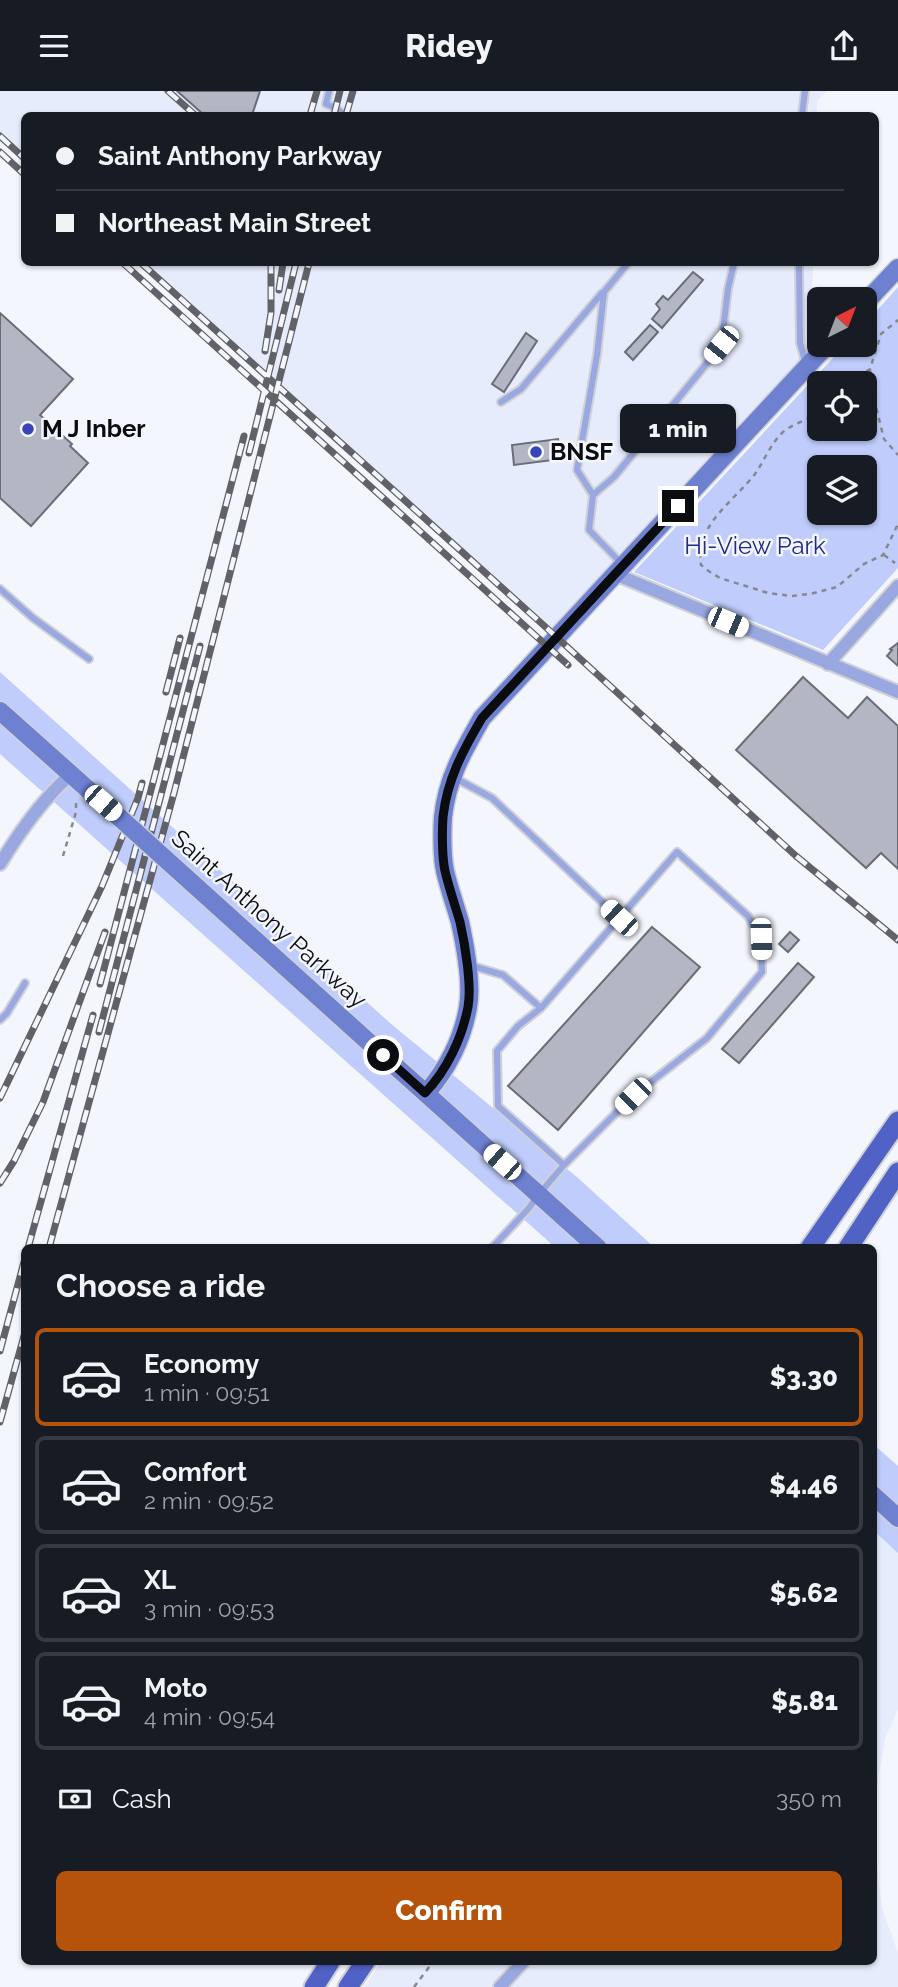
<!DOCTYPE html>
<meta charset="utf-8">
<style>
:root{--surface:#171b24;--page:#20242c;--text:#f1f3f6;--muted:#9ea1a6;--line:#363941;--accent:#b45309}
body{margin:0;font-family:Raleway,sans-serif;background:var(--page);color:var(--text);height:100vh;display:flex;flex-direction:column;font-size:26px;white-space:nowrap}
*{box-sizing:border-box;margin:0}
p{font-size:23px;color:var(--muted)}
.icon{flex:none;width:38px;height:38px;fill:none;stroke:currentColor;stroke-width:2;stroke-linecap:round;stroke-linejoin:round}
.map{position:relative;flex:1;overflow:hidden}
.sheet{position:absolute;left:21px;top:1153px;width:856px;height:721px;display:flex;flex-direction:column;background:var(--surface);border-radius:10px;box-shadow:0 2px 5px #0004}
.sheet>*{flex:none}
.banner{position:absolute;left:21px;top:21px;width:858px;height:154px;border-radius:10px;box-shadow:0 2px 5px #0004;display:grid;align-content:center;height:154px;padding:0 35px;background:var(--surface)}
.needle{width:46px;rotate:42deg}
.buttons{position:absolute;left:807px;top:196px;display:grid;gap:14px}
.buttons a{display:grid;place-items:center;width:70px;height:70px;border-radius:10px;background:var(--surface);box-shadow:0 2px 5px #0004;font-size:35px}
.end{position:absolute;width:32px;height:32px;margin:-16px;border:9px solid #0a0c0f;background:#fff;box-shadow:0 0 0 4px #fff}
.from{border-radius:50%}
.bubble{position:absolute;height:49px;border-radius:10px;background:var(--surface);box-shadow:0 2px 5px #0004;font-size:23px;font-weight:800;line-height:49px;text-align:center}
.car{position:absolute;width:21px;height:42px;margin:-21px -10px;border-radius:9px;box-shadow:0 0 5px 2px #0007;background:linear-gradient(#fff 24%,#345 0 40%,#fff 0 76%,#345 0 86%,#fff 0)}
.banner b{display:flex;align-items:center;gap:24px;height:66px;font-size:26px}
.banner b+b{border-top:2px solid var(--line)}
.banner i{width:18px;height:18px;background:var(--text)}
ul{padding:0;list-style:none}
li{display:flex;align-items:center;gap:21px;height:98px;margin:0 14px 10px;padding:0 21px;border:4px solid var(--line);border-radius:10px}
li div{flex:1}
li b{display:block;font-size:26px}
li em{font-style:normal;font-weight:800}
li.active{border-color:var(--accent)}
li>.icon{width:63px;height:63px;stroke-width:1.5}
h2{padding:0 35px;font-size:32px;line-height:84px}
.pay{display:flex;align-items:center;gap:18px;height:77px;padding:0 35px;font-size:26px}
.pay p{margin-inline-start:auto}
.action{display:flex;gap:14px;margin-top:auto;padding:14px 35px}
.action a{flex:1;height:80px;border-radius:10px;background:var(--accent);color:#fff;font-size:28px;font-weight:800;line-height:80px;text-align:center}
header{display:flex;justify-content:space-between;align-items:center;height:91px;padding:0 35px;background:var(--surface);font-size:32px;font-weight:800}
.map>svg:first-child{display:block}
</style>
<header><svg class="icon" aria-label="menu" viewBox="0 0 24 24"><path d="M4 6h16M4 12h16M4 18h16"/></svg>Ridey<svg class="icon" aria-label="share" viewBox="0 0 24 24"><path d="M12 15V3M7 8l5-5 5 5M5 13v7h14v-7"/></svg></header>
<div class="map">
<svg width="898" height="1896" viewBox="0 0 898 1896">
<rect width="100%" height="100%" fill="#f4f6fd"/>
<path fill="#e7ecfc" d="M0,0H827L817,10V24H24V67L0,45Z
M140,172H813V186L806,264L550,543Z
M873,1438L898,1461V1618L885,1648L873,1718Z
M873,1746L882,1817L898,1862V1896H364L381,1871H873Z"/>
<path fill="#bfccfc" fill-rule="evenodd" d="M898,196V477L823,559L634,481L845,254H864L865,233ZM864,292V338H819V292ZM819,376H864V422H819Z
M0,581L390,932L578,1087L655,1157H556L0,663Z
M873,1353L898,1375V1462L873,1439Z"/>
<path fill="#b3b7c3" stroke="#6a6d78" stroke-width="2" d="M177,0H260L252,24H204Z
M693,181L703,189L662,237L652,228L660,218L656,213L663,205L668,209Z
M0,222L73,288L40,324L72,353L70,355L88,372L31,435L0,407Z
M650,234L658,241L633,269L625,261Z
M526,242L537,250L504,301L492,293Z
M558,348L561,368L514,374L512,354Z
M898,552V575L887,565L892,559L890,558Z
M803,586L848,627L867,606L898,635V778L881,762L866,777L736,659Z
M652,836L700,876L558,1039L508,995Z
M790,841L799,849L788,861L779,853Z
M798,872L814,886L739,972L722,958Z"/>
<g fill="none" stroke-linecap="round" stroke-linejoin="round">
<defs>
<path id="lane" d="M329,0L326,13L336,17L344,24
M802,24L805,0
M799,172L800,252L806,274
M501,311L521,298L602,202
M593,404L614,386L721,255L728,198L734,172
M622,473L589,439L593,404L577,379L597,264L604,201L628,172
M0,498L33,527L89,568
M453,686L492,707L619,827
M469,874L503,884L541,917L518,935L497,960L498,1015L564,1074L539,1103L529,1117L492,1157
M541,917L677,761L748,825L761,848L762,881L707,947L633,1005L564,1074
M0,929L7,922L25,892"/>
<path id="street" d="M615,483L898,601
M828,573L898,495
M0,773C20,740 42,709 70,684
M500,1896L523,1871"/>
<path id="secondary" d="M864,213L898,177
M0,620L120,727
M383,964L598,1157
M426,1002C447,979 463,947 468,916C472,894 465,854 460,831C455,814 449,797 445,780C442,766 442,741 443,726C447,688 463,660 482,627L827,254
M873,1404L898,1427"/>
<path id="primary" d="M810,1157L898,1030
M848,1157L898,1081
M314,1896L330,1871
M348,1896L365,1871"/>
</defs>
<use href="#lane" stroke="#cfd1d7" stroke-width="10"/>
<use href="#street" stroke="#cfd1d7" stroke-width="16"/>
<use href="#secondary" stroke="#cfd1d7" stroke-width="21"/>
<use href="#primary" stroke="#cfd1d7" stroke-width="23"/>
<path stroke="#86888d" stroke-width="2.5" stroke-dasharray="5 5" stroke-linecap="butt" d="M870,278V292L884,348L898,364
M850,292L870,278L881,243L898,229
M819,320C809,330 792,332 782,342C770,354 764,370 755,383C734,410 694,435 701,474L710,481L720,487L768,502L791,505L810,503L837,496L864,473L883,464L898,433
M884,464L895,472
M63,765L76,721V710
M414,1896L433,1871"/>
<use href="#lane" stroke="#99a8e0" stroke-width="6"/>
<use href="#street" stroke="#99a8e0" stroke-width="12"/>
<use href="#secondary" stroke="#6e81d1" stroke-width="18"/>
<use href="#primary" stroke="#5162c6" stroke-width="19"/>
<defs>
<path id="rail" d="M168,0L195,24
M310,24L317,0
M334,24L340,0
M346,24L353,0
M0,45L24,67
M0,61L24,83
M123,172L568,574
M141,172L540,531L796,765L898,849
M279,199L283,172
M265,260L271,222V172
M249,362L296,172
M166,601L180,547
M100,893L244,345
M99,941L200,555
M0,1007L102,795L138,707L142,692
M0,1092L14,1070L43,1011L105,841
M28,1157L93,924
M49,1157L174,702L309,172
M0,1260L24,1171
M0,1331L24,1245"/>
</defs>
<use href="#rail" stroke="#606267" stroke-width="7"/>
<use href="#rail" stroke="#f4f6fd" stroke-width="4.5" stroke-dasharray="13" stroke-linecap="butt"/>
<defs>
<path id="secondary-bridge" d="M120,727L383,964"/>
</defs>
<use href="#secondary-bridge" stroke="#cfd1d7" stroke-width="21" stroke-linecap="butt"/>
<use href="#secondary-bridge" stroke="#6e81d1" stroke-width="18"/>
</g>
<g fill="none" stroke-linecap="round" stroke-linejoin="round">
<path stroke="#0a0c0f" stroke-width="9" d="M383,964L425,1002C447,979 462,947 468,916C472,895 465,853 460,831C455,814 449,797 445,780C442,766 442,741 443,726C447,689 463,659 482,627L678,415"/>
</g>
<g fill="#3944b8" stroke="#f4f6fd" stroke-width="2.5">
<circle cx="28" cy="338" r="7"/>
<circle cx="536" cy="361" r="7"/>
</g>
<g text-anchor="middle" stroke-width="5" stroke-linejoin="round" paint-order="stroke">
<g font-size="24" font-weight="bold" fill="#0a0c0f" stroke="#f4f6fd" text-anchor="start">
<text x="42" y="346">M J Inber</text>
<text x="550" y="369">BNSF</text>
</g>
<g font-size="24" fill="#232885" stroke="#f4f6fd">
<text x="755" y="463">Hi-View Park</text>
</g>
<g font-size="24" fill="#0a0c0f" stroke="#f4f6fd">
<text transform="translate(269 828) rotate(42)" y="8">Saint Anthony Parkway</text>
</g>
</g>
</svg>
<div class="buttons">
<a><svg class="needle" viewBox="-14 -14 28 28"><path d="M0-13l5 13h-10z" fill="#e53935"/><path d="M0 13l5-13h-10z" fill="#9ea1a6"/></svg></a>
<a><svg class="icon" aria-label="locate" viewBox="0 0 24 24"><circle cx="12" cy="12" r="6"/><path d="M12 2v4M12 18v4M2 12h4M18 12h4"/></svg></a>
<a><svg class="icon" aria-label="layers" viewBox="0 0 24 24"><path d="M12 4l9 5-9 5-9-5zM3 14l9 5 9-5"/></svg></a>
</div>
<i class="end from" style="left:383px;top:964px"></i>
<i class="end" style="left:678px;top:415px"></i>
<div class="bubble" style="left:620px;top:313px;width:116px">1 min</div>
<i class="car" style="left:721px;top:254px;rotate:219deg"></i>
<i class="car" style="left:728px;top:531px;rotate:113deg"></i>
<i class="car" style="left:103px;top:712px;rotate:131deg"></i>
<i class="car" style="left:619px;top:827px;rotate:313deg"></i>
<i class="car" style="left:761px;top:848px;rotate:178deg"></i>
<i class="car" style="left:633px;top:1005px;rotate:225deg"></i>
<i class="car" style="left:502px;top:1071px;rotate:311deg"></i>
<div class="banner">
<b><i class="from"></i>Saint Anthony Parkway</b>
<b><i></i>Northeast Main Street</b>
</div>
<section class="sheet">
<h2>Choose a ride</h2>
<ul>
<li class="active"><svg class="icon" aria-label="car" viewBox="0 0 24 24"><path d="M5 17H2v-5l4-1 3-4h7l3 4 3 1v5h-3M9 17h6M6 11h13"/><circle cx="7" cy="17" r="2"/><circle cx="17" cy="17" r="2"/></svg><div><b>Economy</b><p>1 min · 09:51</p></div><em>$3.30</em></li>
<li><svg class="icon" aria-label="car" viewBox="0 0 24 24"><path d="M5 17H2v-5l4-1 3-4h7l3 4 3 1v5h-3M9 17h6M6 11h13"/><circle cx="7" cy="17" r="2"/><circle cx="17" cy="17" r="2"/></svg><div><b>Comfort</b><p>2 min · 09:52</p></div><em>$4.46</em></li>
<li><svg class="icon" aria-label="car" viewBox="0 0 24 24"><path d="M5 17H2v-5l4-1 3-4h7l3 4 3 1v5h-3M9 17h6M6 11h13"/><circle cx="7" cy="17" r="2"/><circle cx="17" cy="17" r="2"/></svg><div><b>XL</b><p>3 min · 09:53</p></div><em>$5.62</em></li>
<li><svg class="icon" aria-label="car" viewBox="0 0 24 24"><path d="M5 17H2v-5l4-1 3-4h7l3 4 3 1v5h-3M9 17h6M6 11h13"/><circle cx="7" cy="17" r="2"/><circle cx="17" cy="17" r="2"/></svg><div><b>Moto</b><p>4 min · 09:54</p></div><em>$5.81</em></li>
</ul>
<div class="pay"><svg class="icon" aria-label="cash" viewBox="0 0 24 24"><path d="M3 7h18v10H3z"/><circle cx="12" cy="12" r="2"/></svg>Cash<p>350 m</p></div>
<div class="action"><a>Confirm</a></div>
</section>
</div>
